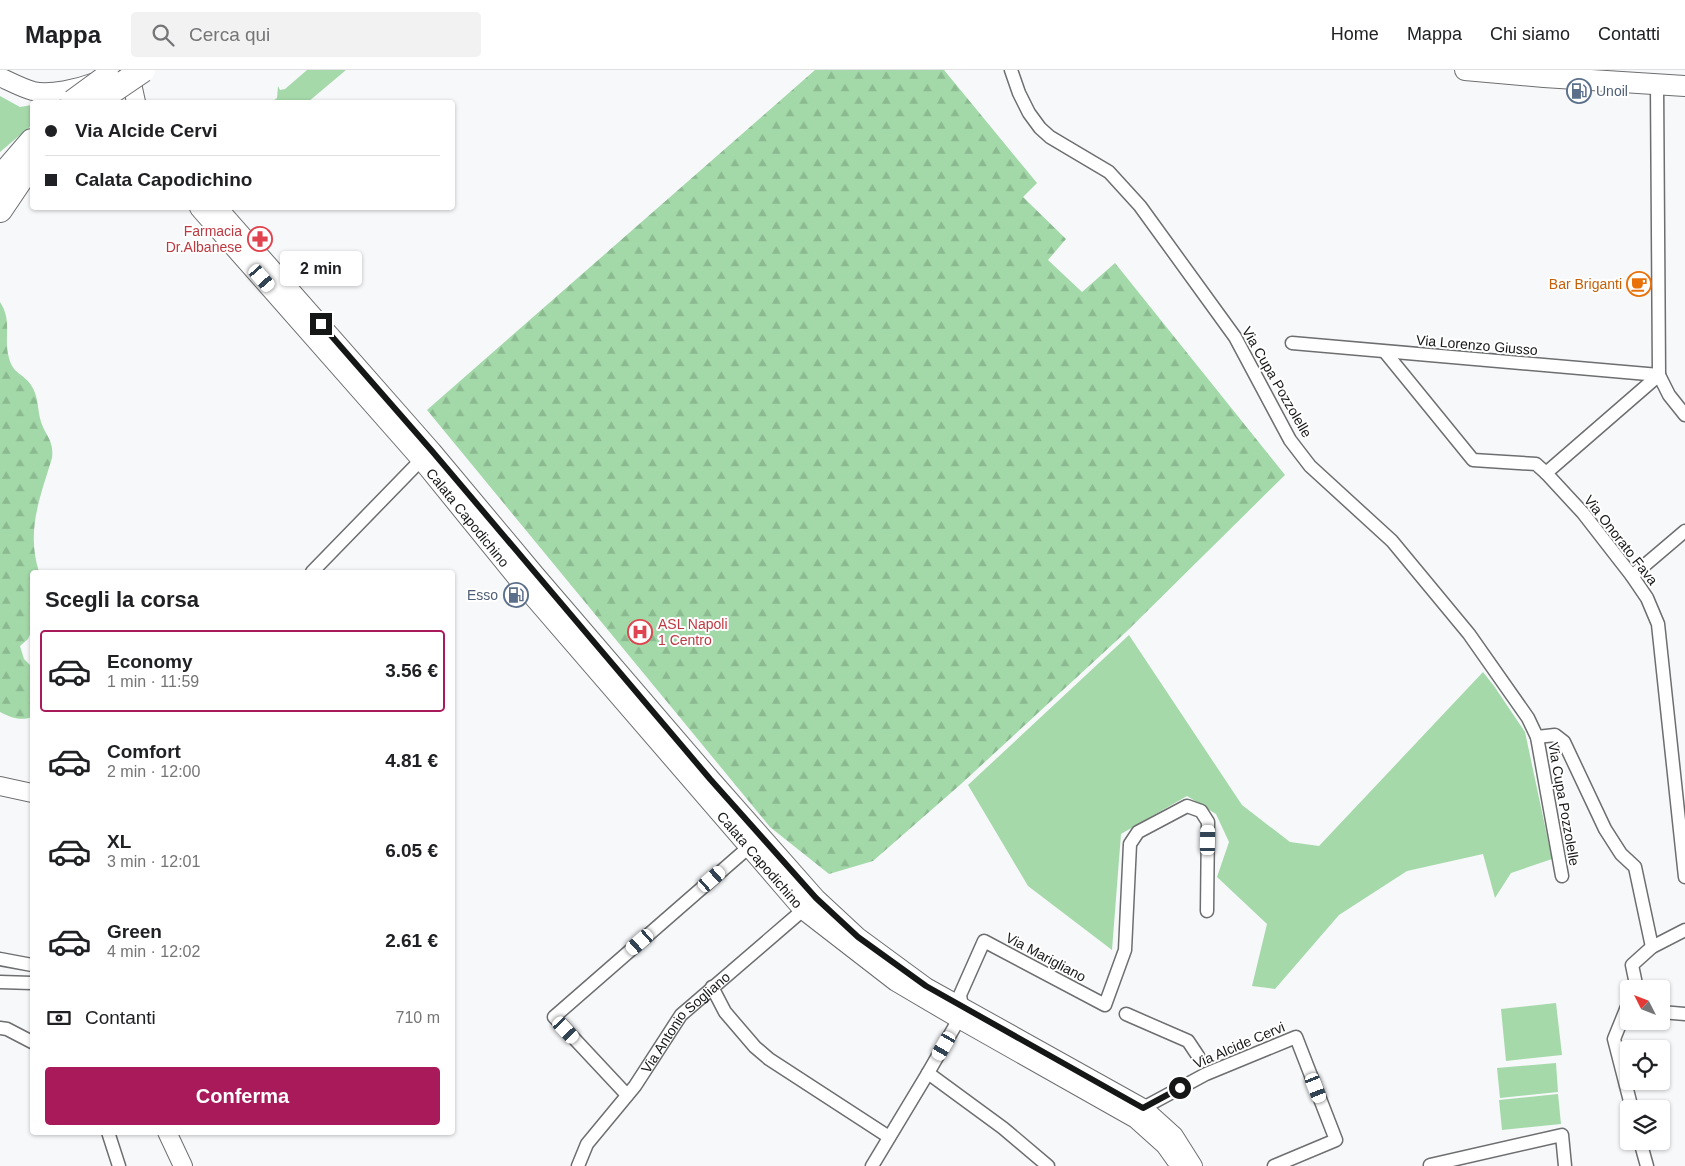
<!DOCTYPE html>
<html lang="it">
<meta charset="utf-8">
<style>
:root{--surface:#fff;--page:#f2f2f2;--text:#202124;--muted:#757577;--line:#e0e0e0;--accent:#a81a5a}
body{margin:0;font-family:Helvetica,sans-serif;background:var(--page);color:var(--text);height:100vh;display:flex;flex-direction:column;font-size:19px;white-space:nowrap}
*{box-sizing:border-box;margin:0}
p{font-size:16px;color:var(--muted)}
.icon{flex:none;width:28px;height:28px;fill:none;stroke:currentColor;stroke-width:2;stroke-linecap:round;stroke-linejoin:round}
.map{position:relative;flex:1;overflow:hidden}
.panel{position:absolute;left:30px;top:500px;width:425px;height:565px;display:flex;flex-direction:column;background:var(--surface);border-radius:5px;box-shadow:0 1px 4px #0004}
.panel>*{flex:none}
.banner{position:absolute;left:30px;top:30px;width:425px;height:110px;border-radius:5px;box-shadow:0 1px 4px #0004;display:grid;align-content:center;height:110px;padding:0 15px;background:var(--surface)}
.needle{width:32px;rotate:312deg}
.fabs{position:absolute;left:1620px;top:910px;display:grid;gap:10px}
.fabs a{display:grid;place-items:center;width:50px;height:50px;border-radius:5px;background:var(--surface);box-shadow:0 1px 4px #0004;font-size:25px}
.end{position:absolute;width:22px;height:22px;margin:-11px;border:6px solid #151616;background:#fff;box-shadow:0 0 0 2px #fff}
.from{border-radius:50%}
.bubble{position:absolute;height:35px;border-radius:5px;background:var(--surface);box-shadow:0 1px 4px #0004;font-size:16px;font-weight:700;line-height:35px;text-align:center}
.car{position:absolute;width:15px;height:30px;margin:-15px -8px;border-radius:6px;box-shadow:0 0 4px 1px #0007;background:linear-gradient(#fff 24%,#345 0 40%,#fff 0 76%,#345 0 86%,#fff 0)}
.banner b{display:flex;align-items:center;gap:18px;height:48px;font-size:19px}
.banner b+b{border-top:1px solid var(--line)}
.banner i{width:12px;height:12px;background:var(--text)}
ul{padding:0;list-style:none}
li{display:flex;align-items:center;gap:15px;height:82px;margin:0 10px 8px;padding:0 5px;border:2px solid transparent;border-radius:5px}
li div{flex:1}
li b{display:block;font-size:19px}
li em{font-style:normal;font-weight:700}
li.current{border-color:var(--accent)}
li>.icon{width:45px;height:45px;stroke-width:1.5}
h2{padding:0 15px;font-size:22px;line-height:60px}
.pay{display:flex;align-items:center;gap:12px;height:55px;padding:0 15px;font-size:19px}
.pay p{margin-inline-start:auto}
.action{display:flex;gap:10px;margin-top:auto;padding:10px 15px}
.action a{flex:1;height:58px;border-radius:5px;background:var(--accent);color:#fff;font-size:20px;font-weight:700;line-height:58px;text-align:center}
header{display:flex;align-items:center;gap:30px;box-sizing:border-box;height:70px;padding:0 25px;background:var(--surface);border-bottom:1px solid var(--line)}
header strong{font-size:24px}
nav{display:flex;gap:28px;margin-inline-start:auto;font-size:18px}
.search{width:350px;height:45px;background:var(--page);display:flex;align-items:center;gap:12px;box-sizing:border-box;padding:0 18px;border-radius:5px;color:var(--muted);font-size:19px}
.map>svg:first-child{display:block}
</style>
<header>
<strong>Mappa</strong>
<div class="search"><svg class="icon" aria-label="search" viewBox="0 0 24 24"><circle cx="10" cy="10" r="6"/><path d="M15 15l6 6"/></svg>Cerca qui</div>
<nav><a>Home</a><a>Mappa</a><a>Chi siamo</a><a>Contatti</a></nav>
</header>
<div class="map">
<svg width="1685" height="1096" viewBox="0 0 1685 1096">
<defs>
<pattern id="forest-firs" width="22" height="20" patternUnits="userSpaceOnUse" patternTransform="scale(1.25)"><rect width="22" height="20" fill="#a3d8a8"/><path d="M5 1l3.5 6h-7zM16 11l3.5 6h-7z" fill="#8bb990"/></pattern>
</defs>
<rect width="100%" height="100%" fill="#f7f8fa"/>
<path fill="#a5d9aa" d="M307,0H346L308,32H272L277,28L278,16L280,20L285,19Z
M0,26L20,37L32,35V55L0,82Z
M1129,565L1242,735L1290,772L1319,776L1483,602L1494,616L1525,662L1552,789L1511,803L1495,828L1483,784L1407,801L1339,845L1275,919L1252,916L1267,854L1217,807L1229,772L1216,744L1187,726L1121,764L1112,880L1028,816L968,715Z
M1556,933L1562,985L1506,991L1501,939Z
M1556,993L1558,1022L1500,1028L1497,998Z
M1558,1024L1561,1054L1502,1060L1499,1030Z"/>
<path fill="url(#forest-firs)" d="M815,0H944L1037,113L1023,127L1066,169L1048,190L1082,222L1115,193L1285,405L1127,561L961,714L873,791L829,804L770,757L427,340Z
M0,232C13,252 3,267 9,288C13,304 24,304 31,315C39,327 37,339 41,352C46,367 54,370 52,388C40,428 26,460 39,502H32V560L28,569L20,576L24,589L32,597V647C20,651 12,648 0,642Z"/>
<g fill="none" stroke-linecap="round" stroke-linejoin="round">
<defs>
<g id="street">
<path d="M1011,0L1019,23L1029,43L1040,58L1050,67L1109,102L1140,136L1235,267L1290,370L1310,396L1392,471L1469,564L1528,648L1537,667L1562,806"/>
<path d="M1657,14L1659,305L1669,325L1685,345"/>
<path d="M1292,273L1659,305"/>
<path d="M1385,282L1473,390L1536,394L1546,403L1583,443L1632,506L1647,528L1658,554L1685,807"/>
<path d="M1546,403L1659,305"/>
<path d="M312,502L421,390"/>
<path d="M1632,506L1685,461"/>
<path d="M1537,667L1555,665L1564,672L1605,759L1621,784L1635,797L1652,877"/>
<path d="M0,889L32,895"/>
<path d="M0,912L32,913"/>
<path d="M712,917L725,942L755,977L769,989L889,1067"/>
<path d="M1637,919L1632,895L1652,877L1685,860"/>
<path d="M1629,932L1614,969L1632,1039"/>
<path d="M962,937L960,925L984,871L1105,935L1125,880L1130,774L1138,762L1187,736L1201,741L1208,752L1207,841"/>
<path d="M1661,942L1685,944"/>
<path d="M1126,944L1188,971L1198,986"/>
<path d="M0,958L7,959L32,972"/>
<path d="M928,1003L1003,1058L1048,1096"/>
<path d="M627,1025L554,947L749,777"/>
<path d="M1143,1038L1206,1004L1296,967L1336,1070L1274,1096"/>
<path d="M108,1062L119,1096"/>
<path d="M1640,1071L1647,1096"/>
<path d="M1430,1095L1562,1065L1565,1096"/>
<path id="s1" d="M578,1096L587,1074L635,1016L681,945L803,840"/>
<path d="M872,1096L928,1003L959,949"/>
</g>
<g id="secondary">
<path d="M129,0L136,32"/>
<path d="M0,7C11,12 22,18 33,21C50,25 79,18 95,12"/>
<path id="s2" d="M199,138L421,390L520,512L803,840L896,912L959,949L1136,1049L1165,1075L1180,1096"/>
<path d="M218,138L432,381L534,503L711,709L816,828L858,867L926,917L1143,1038L1174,1066L1193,1096"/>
<path d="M0,716L32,723"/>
<path d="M167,1062L183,1096"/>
</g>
<path id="primary" d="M1465,0L1544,7L1685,16"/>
<path id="highway" d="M0,108L32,71
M0,140L29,97"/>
</defs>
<use href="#street" stroke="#6d6e6f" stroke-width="15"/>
<use href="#secondary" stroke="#6d6e6f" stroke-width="20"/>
<use href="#primary" stroke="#6d6e6f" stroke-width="22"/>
<use href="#highway" stroke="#6d6e6f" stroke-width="26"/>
<use href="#street" stroke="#fff" stroke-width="12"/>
<use href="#secondary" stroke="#fff" stroke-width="18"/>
<use href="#primary" stroke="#fff" stroke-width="20"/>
<use href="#highway" stroke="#fff" stroke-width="24"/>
<defs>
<path id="highway-bridge" d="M73,32L107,7
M96,32L143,0"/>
</defs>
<use href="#highway-bridge" stroke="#6d6e6f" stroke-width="26" stroke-linecap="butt"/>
<use href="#highway-bridge" stroke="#fff" stroke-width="24"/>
</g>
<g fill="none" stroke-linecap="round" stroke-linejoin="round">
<path stroke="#151616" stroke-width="6" d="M321,254L432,381L710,709L816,828L858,867L926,916L1143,1038L1180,1018"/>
</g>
<defs>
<symbol id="fuel-ring" viewBox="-11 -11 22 22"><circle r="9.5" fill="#fff" stroke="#5c6f8a" stroke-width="1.5"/><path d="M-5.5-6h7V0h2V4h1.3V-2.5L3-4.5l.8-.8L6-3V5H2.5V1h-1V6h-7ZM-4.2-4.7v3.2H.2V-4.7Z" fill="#5c6f8a"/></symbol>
<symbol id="pharmacy-ring" viewBox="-11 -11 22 22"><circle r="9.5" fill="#fff" stroke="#e0444e" stroke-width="1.5"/><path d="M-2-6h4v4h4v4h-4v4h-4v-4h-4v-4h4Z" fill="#e0444e"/></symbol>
<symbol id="cafe-ring" viewBox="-11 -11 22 22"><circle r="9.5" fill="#fff" stroke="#e8710a" stroke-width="1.5"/><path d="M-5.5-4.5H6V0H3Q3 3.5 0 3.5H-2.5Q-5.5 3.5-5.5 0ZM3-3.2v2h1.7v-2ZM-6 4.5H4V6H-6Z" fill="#e8710a"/></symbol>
<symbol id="hospital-ring" viewBox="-11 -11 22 22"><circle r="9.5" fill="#fff" stroke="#e0444e" stroke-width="1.5"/><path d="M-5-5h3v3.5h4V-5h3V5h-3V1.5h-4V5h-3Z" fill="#e0444e"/></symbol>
</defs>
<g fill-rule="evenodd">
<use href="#fuel-ring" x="1565" y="7" width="28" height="28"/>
<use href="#pharmacy-ring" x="246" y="155" width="28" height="28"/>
<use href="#cafe-ring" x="1625" y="200" width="28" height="28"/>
<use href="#fuel-ring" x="502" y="511" width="28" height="28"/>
<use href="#hospital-ring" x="626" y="548" width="28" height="28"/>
</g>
<g text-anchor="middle" stroke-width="4" stroke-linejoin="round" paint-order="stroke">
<g font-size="14" fill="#4e5e75" stroke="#fff" text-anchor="start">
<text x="1596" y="26">Unoil</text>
<text x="498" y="530" text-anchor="end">Esso</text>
</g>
<g font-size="14" fill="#be3a42" stroke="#fff" text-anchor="end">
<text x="242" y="166">Farmacia<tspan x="242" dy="16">Dr.Albanese</tspan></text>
<text x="658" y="559" text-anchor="start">ASL Napoli<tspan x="658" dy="16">1 Centro</tspan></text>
</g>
<g font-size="14" fill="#c56008" stroke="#fff" text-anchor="end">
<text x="1622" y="219">Bar Briganti</text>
</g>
<g font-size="14" fill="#151616" stroke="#fff">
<text transform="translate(1477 275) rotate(5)" y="5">Via Lorenzo Giusso</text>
<text transform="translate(1277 312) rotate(60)" y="5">Via Cupa Pozzolelle</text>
<text dy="5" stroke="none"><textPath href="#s2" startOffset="410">Calata Capodichino</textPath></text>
<text transform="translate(1621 470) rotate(52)" y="5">Via Onorato Fava</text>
<text transform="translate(1564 734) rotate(80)" y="5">Via Cupa Pozzolelle</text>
<text dy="5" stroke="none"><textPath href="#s2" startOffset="860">Calata Capodichino</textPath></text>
<text transform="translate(1046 887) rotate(28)" y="5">Via Marigliano</text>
<text dy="5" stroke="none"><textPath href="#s1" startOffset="181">Via Antonio Sogliano</textPath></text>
<text transform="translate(1239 975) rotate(-23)" y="5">Via Alcide Cervi</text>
</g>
</g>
</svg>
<div class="fabs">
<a><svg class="needle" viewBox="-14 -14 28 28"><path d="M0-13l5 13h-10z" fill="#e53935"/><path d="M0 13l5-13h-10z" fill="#757577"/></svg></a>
<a><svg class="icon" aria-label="locate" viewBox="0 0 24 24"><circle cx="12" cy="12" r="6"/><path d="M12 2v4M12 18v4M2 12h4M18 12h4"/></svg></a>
<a><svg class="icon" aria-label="layers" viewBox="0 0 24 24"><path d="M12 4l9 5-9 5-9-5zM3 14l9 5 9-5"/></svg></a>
</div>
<i class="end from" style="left:1180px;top:1018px"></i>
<i class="end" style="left:321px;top:254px"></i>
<div class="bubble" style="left:280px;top:181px;width:82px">2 min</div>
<i class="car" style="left:262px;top:208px;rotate:139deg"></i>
<i class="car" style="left:1208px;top:770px;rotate:1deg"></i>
<i class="car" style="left:712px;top:809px;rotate:49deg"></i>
<i class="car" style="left:640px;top:872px;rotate:229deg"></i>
<i class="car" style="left:566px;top:960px;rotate:137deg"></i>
<i class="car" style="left:944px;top:976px;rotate:210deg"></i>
<i class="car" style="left:1316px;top:1018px;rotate:159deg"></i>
<div class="banner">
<b><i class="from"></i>Via Alcide Cervi</b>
<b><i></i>Calata Capodichino</b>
</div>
<section class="panel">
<h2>Scegli la corsa</h2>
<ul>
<li class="current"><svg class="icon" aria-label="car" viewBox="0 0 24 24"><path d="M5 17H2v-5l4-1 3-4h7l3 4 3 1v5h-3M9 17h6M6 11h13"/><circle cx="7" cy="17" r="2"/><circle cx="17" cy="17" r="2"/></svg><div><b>Economy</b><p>1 min · 11:59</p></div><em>3.56 €</em></li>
<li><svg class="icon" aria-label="car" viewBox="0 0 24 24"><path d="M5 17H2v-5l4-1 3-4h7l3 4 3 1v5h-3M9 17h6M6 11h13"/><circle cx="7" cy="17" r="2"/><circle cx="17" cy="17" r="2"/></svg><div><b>Comfort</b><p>2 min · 12:00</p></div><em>4.81 €</em></li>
<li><svg class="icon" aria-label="car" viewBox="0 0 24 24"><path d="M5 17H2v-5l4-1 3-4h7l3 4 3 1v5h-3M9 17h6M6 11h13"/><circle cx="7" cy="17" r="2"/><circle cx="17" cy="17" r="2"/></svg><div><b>XL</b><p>3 min · 12:01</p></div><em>6.05 €</em></li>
<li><svg class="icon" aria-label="car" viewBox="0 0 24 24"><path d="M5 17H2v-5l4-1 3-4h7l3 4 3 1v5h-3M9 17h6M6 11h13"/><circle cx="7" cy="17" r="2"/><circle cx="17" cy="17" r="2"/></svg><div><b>Green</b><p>4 min · 12:02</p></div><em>2.61 €</em></li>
</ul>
<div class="pay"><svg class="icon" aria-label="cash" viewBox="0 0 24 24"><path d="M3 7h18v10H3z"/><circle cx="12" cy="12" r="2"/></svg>Contanti<p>710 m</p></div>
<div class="action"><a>Conferma</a></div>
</section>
</div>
